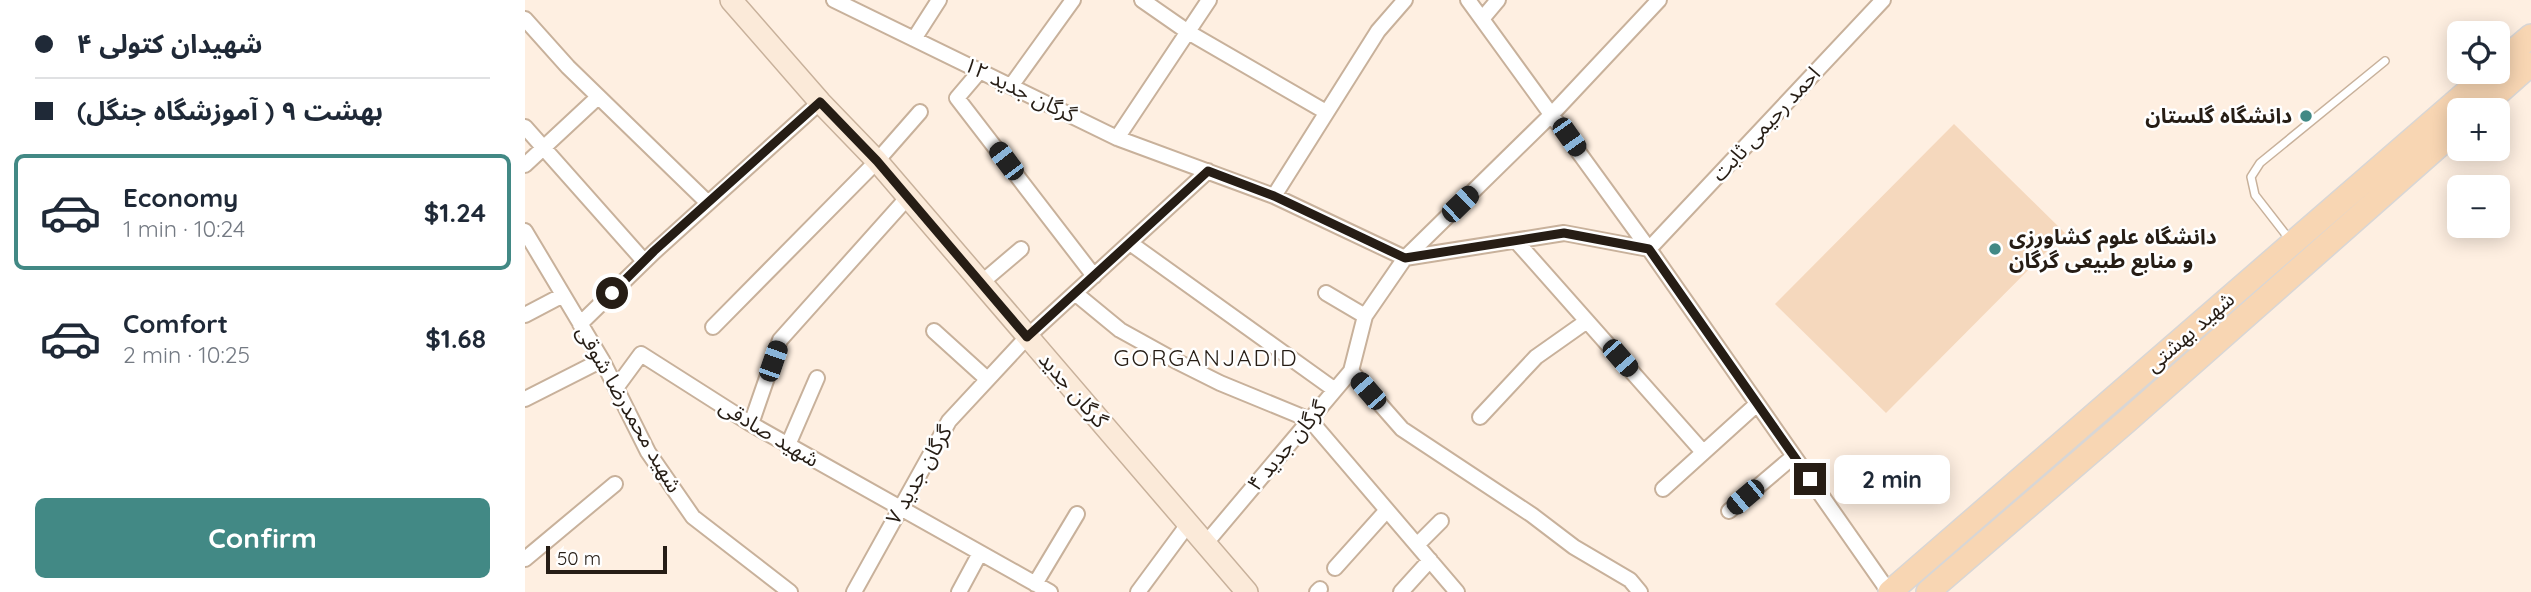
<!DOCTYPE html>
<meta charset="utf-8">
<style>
:root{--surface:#fff;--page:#f2f2f3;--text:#1f2937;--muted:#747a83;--line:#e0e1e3;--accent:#428985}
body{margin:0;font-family:Quicksand,"Noto Sans Arabic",sans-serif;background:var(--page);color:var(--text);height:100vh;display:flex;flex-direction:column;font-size:26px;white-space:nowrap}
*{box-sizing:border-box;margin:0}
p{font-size:23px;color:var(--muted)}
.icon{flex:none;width:38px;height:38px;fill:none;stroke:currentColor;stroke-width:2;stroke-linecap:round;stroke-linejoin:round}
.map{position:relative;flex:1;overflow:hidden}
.side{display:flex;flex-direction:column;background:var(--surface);width:525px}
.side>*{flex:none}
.banner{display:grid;align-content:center;height:154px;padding:0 35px;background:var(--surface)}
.buttons{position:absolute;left:1922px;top:21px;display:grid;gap:14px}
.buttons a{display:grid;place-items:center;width:63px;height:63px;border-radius:10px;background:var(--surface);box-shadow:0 4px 18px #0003;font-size:35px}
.scale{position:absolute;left:21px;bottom:18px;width:121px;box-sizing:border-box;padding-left:7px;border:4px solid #261d15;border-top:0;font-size:19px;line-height:24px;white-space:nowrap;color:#261d15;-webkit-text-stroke:5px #fff;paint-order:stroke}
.end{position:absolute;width:32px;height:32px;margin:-16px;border:9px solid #261d15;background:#fff;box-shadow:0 0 0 4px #fff}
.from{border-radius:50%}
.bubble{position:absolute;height:49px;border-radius:10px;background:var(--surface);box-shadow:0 4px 18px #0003;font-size:23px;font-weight:700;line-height:49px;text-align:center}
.car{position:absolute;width:21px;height:42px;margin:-21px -10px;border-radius:9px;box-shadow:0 0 5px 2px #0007;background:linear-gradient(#222 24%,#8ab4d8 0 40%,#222 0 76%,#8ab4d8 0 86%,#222 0)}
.banner b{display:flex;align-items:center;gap:24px;height:66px;font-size:26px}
.banner b+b{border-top:2px solid var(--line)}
.banner i{width:18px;height:18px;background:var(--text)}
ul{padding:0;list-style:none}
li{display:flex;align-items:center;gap:21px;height:116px;margin:0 14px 10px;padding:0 21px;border:4px solid transparent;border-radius:10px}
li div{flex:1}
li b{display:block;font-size:26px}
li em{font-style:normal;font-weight:700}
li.selected{border-color:var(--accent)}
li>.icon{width:63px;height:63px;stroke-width:1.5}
.action{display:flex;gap:14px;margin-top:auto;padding:14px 35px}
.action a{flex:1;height:80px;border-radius:10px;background:var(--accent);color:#fff;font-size:28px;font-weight:700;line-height:80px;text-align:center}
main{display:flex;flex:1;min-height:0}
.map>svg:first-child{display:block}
</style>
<main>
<section class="side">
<div class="banner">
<b><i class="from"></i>۴ شهیدان کتولی</b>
<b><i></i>بهشت ۹ ( آموزشگاه جنگل)</b>
</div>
<ul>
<li class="selected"><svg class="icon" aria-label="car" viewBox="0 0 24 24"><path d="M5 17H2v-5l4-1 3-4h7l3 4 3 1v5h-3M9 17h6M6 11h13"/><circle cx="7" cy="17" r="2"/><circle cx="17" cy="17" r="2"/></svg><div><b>Economy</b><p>1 min · 10:24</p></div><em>$1.24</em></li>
<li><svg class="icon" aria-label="car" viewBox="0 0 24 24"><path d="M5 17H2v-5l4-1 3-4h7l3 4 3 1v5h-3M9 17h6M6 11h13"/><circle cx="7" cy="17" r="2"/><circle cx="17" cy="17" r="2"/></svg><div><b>Comfort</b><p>2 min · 10:25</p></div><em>$1.68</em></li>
</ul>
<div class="action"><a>Confirm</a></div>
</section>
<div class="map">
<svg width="2006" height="592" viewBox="0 0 2006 592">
<rect width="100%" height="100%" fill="#feefe1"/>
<path fill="#f5d8bd" d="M1429,124L1540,233L1361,413L1250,304Z"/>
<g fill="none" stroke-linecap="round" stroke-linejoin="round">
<defs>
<path id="lane" d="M1765,240L1730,195L1726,177L1735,163L1860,61"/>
<path id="street" d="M309,0L592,138L749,196L880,258
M617,0L663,32L801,112
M943,0L1124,249L1364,592
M0,19L43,67L183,203
M957,19L973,0
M389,39L414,0
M455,71L432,98L569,276
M486,86L548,0
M0,127L119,261
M592,138L684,0
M0,165L73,97
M749,196L853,31L880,0
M0,231L77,360L123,452L168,517L265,592
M991,241L1178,452
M605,243L810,390
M880,258L1039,233L1124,249L1358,0
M456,283L496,249
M550,293L595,330L651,361L695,383L785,420L932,592
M801,293L840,316
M0,315L38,295
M55,324L129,252L295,102
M188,327L352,161L395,112
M409,331L462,379
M826,371L877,429L1007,515L1049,547L1105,580L1115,592
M91,388L116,354L226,424L525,592
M0,399L77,360
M955,417L1011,357L1062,321
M226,424L255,340L383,197
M263,445L292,378
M1138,489L1232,404
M1204,511L1269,456
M681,543L826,371L840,316L880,258L1027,114L1134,0
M892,545L916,521
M0,559L90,484
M810,568L862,510
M510,584L552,514
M329,592L424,421L502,337L683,171
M434,592L455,553
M613,592L664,523
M792,592L795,589
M876,592L905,560"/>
<path id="secondary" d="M206,0L295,102L352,161L722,592"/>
<path id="primary" d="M1972,65L2006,36
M1954,110L2006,64
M1365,592L1965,72
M1403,592L1602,421L1934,128"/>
</defs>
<use href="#lane" stroke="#c8b19b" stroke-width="10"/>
<use href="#street" stroke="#c8b19b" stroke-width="18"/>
<use href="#secondary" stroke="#c8b19b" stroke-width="24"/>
<use href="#primary" stroke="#d8d6d5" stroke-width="26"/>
<use href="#lane" stroke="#fff" stroke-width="7"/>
<use href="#street" stroke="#fff" stroke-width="14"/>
<use href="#secondary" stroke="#fbead9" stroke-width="21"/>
<use href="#primary" stroke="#f8d6b3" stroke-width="23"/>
</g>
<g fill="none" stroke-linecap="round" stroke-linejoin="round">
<path stroke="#261d15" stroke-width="9" d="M87,293L129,251L295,102L352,161L502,337L683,171L749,196L880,258L1039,233L1124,249L1285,479"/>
</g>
<g fill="#428985" stroke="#fff" stroke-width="2.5">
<circle cx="1781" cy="116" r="7"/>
<circle cx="1470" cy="249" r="7"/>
</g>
<g text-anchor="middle" stroke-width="5" stroke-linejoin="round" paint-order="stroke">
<g font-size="21" fill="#261d15" stroke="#fff">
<text transform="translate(495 90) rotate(26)" y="7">گرگان جدید ۱۲</text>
<text transform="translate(1241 124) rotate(-47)" y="7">احمد رحیمی ثابت</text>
<text transform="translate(1665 332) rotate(-41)" y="7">شهید بهشتی</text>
<text transform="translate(548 390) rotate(49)" y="7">گرگان جدید</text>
<text transform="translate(104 409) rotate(60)" y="7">شهید محمدرضا شوقی</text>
<text transform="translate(244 433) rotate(31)" y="7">شهید صادقی</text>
<text transform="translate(762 446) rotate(-50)" y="7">گرگان جدید ۴</text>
<text transform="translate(394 475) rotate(-60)" y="7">گرگان جدید ۷</text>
</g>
<g font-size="21" font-weight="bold" fill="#261d15" stroke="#fff" text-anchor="end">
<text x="1767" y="123">دانشگاه گلستان</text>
<text x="1484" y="244" text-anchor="start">دانشگاه علوم کشاورزی<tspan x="1484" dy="24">و منابع طبیعی گرگان</tspan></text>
</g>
<g font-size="23" letter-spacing="2" fill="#261d15" stroke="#fff">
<text x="681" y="366">GORGANJADID</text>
</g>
</g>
</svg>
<div class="buttons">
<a><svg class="icon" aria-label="locate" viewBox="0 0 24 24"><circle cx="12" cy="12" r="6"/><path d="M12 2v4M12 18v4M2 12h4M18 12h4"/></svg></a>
<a>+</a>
<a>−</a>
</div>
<div class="scale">50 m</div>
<i class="end from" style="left:87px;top:293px"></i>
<i class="end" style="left:1285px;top:479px"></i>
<div class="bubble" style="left:1309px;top:455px;width:116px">2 min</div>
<i class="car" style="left:1044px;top:137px;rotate:145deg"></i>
<i class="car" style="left:481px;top:161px;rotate:323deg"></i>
<i class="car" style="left:935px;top:204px;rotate:46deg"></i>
<i class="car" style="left:1095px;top:358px;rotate:139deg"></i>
<i class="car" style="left:248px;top:361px;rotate:19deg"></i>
<i class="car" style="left:843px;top:391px;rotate:319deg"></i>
<i class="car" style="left:1220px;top:497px;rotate:230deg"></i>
</div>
</main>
